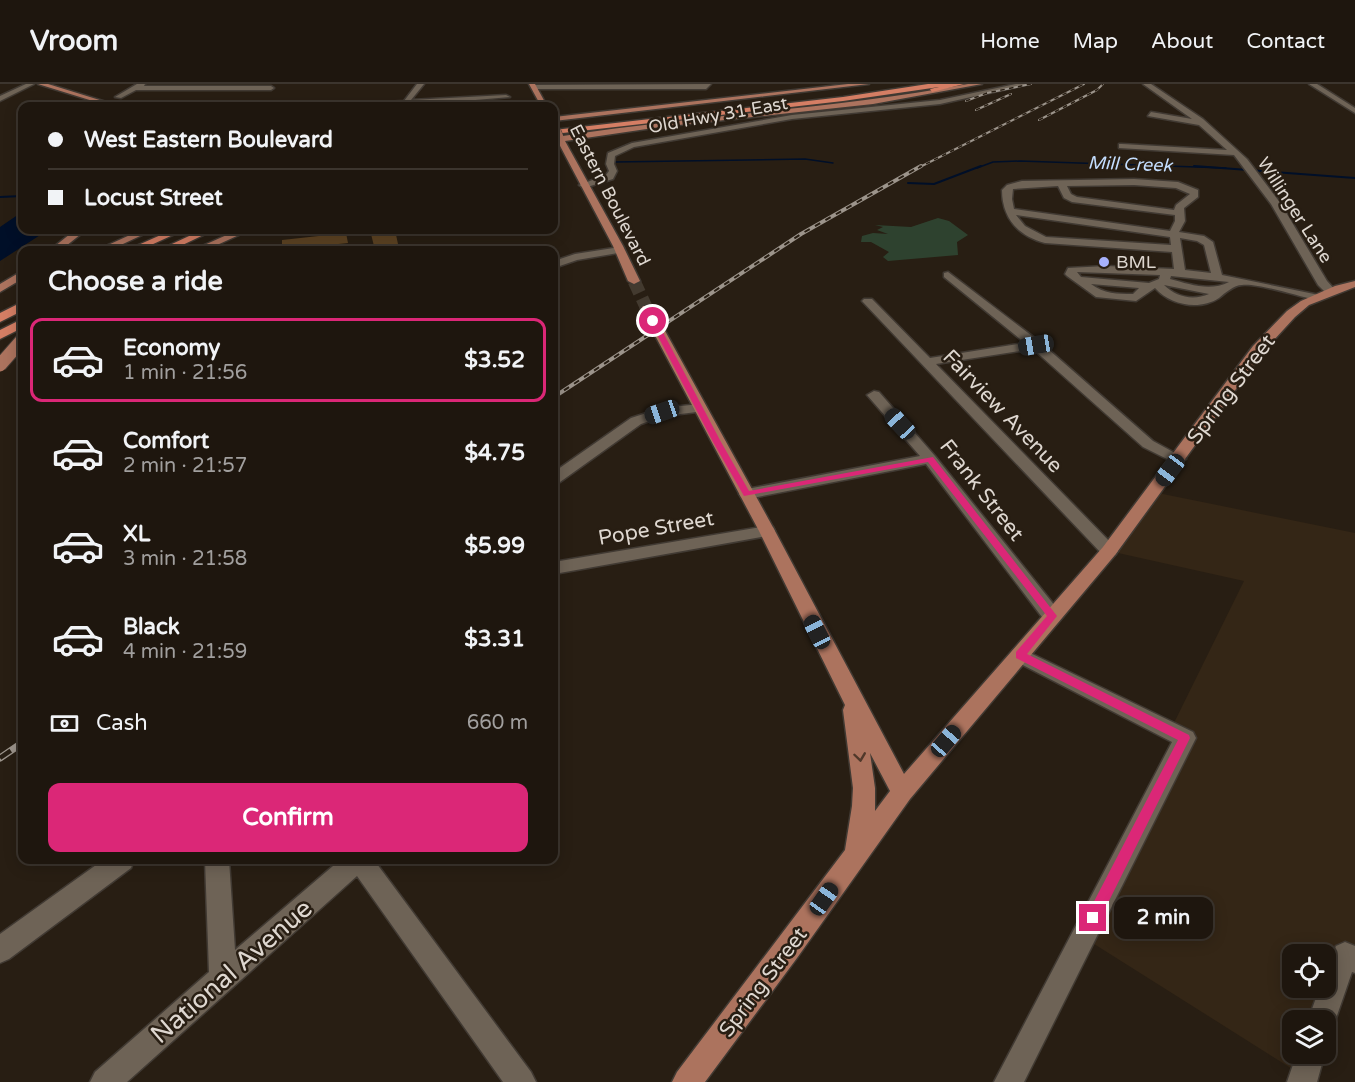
<!DOCTYPE html>
<meta charset="utf-8">
<style>
:root{--surface:#1e160e;--page:#2b231c;--text:#f1f3f6;--muted:#a19f9e;--line:#3c352e;--accent:#db2777}
body{margin:0;font-family:"Varela Round",sans-serif;background:var(--page);color:var(--text);height:100vh;display:flex;flex-direction:column;font-size:22px;white-space:nowrap}
*{box-sizing:border-box;margin:0}
p{font-size:20px;color:var(--muted)}
.icon{flex:none;width:33px;height:33px;fill:none;stroke:currentColor;stroke-width:2;stroke-linecap:round;stroke-linejoin:round}
.map{position:relative;flex:1;overflow:hidden}
.panel{position:absolute;left:18px;top:162px;width:540px;height:618px;display:flex;flex-direction:column;background:var(--surface);border-radius:12px;box-shadow:0 3px 15px #0003,0 0 0 2px var(--line)}
.panel>*{flex:none}
.hud{position:absolute;left:18px;top:18px;width:540px;height:132px;border-radius:12px;box-shadow:0 3px 15px #0003,0 0 0 2px var(--line);display:grid;align-content:center;height:132px;padding:0 30px;background:var(--surface)}
.tools{position:absolute;left:1282px;top:860px;display:grid;gap:12px}
.tools a{display:grid;place-items:center;width:54px;height:54px;border-radius:12px;background:var(--surface);box-shadow:0 3px 15px #0003,0 0 0 2px var(--line);font-size:30px}
.end{position:absolute;width:27px;height:27px;margin:-14px;border:8px solid #db2777;background:#fff;box-shadow:0 0 0 3px #fff}
.from{border-radius:50%}
.bubble{position:absolute;height:42px;border-radius:12px;background:var(--surface);box-shadow:0 3px 15px #0003,0 0 0 2px var(--line);font-size:20px;font-weight:800;line-height:42px;text-align:center}
.car{position:absolute;width:18px;height:36px;margin:-18px -9px;border-radius:8px;box-shadow:0 0 4px 2px #0007;background:linear-gradient(#222 24%,#8ab4d8 0 40%,#222 0 76%,#8ab4d8 0 86%,#222 0)}
.hud b{display:flex;align-items:center;gap:21px;height:57px;font-size:22px}
.hud b+b{border-top:2px solid var(--line)}
.hud i{width:15px;height:15px;background:var(--text)}
ul{padding:0;list-style:none}
li{display:flex;align-items:center;gap:18px;height:84px;margin:0 12px 9px;padding:0 18px;border:3px solid transparent;border-radius:12px}
li div{flex:1}
li b{display:block;font-size:22px}
li em{font-style:normal;font-weight:800}
li.selected{border-color:var(--accent)}
li>.icon{width:54px;height:54px;stroke-width:1.5}
h2{padding:0 30px;font-size:27px;line-height:72px}
.pay{display:flex;align-items:center;gap:15px;height:66px;padding:0 30px;font-size:22px}
.pay p{margin-inline-start:auto}
.action{display:flex;gap:12px;margin-top:auto;padding:12px 30px}
.action a{flex:1;height:69px;border-radius:12px;background:var(--accent);color:#fff;font-size:24px;font-weight:800;line-height:69px;text-align:center}
header{display:flex;align-items:center;gap:36px;box-sizing:border-box;height:84px;padding:0 30px;background:var(--surface);border-bottom:2px solid var(--line)}
header strong{font-size:28px}
nav{display:flex;gap:33px;margin-inline-start:auto;font-size:21px}
.map>svg:first-child{display:block}
</style>
<header>
<strong>Vroom</strong>
<nav><a>Home</a><a>Map</a><a>About</a><a>Contact</a></nav>
</header>
<div class="map">
<svg width="1355" height="998" viewBox="0 0 1355 998">
<rect width="100%" height="100%" fill="#281e13"/>
<path fill="#342616" fill-rule="evenodd" d="M1153,408L1355,449V876L1344,871L1326,953V936H1293V969H1322L1313,998L1083,853L1184,655L1170,647L1244,497L1109,467ZM1293,870H1326V903H1293Z"/>
<path fill="#2e422f" d="M938,134L949,137L968,151L957,158L958,171L888,177L883,173L889,168L871,158H861L862,152L873,149L888,150L877,146L883,143L875,141L911,143Z"/>
<path fill="#000f28" d="M22,128V146H48L0,177V143Z"/>
<g fill="none" stroke-linecap="round" stroke-linejoin="round">
<path stroke="#000f28" stroke-width="1.5" d="M615,78L805,75L833,79
M977,84L993,78L1020,77L1226,84"/>
<path stroke="#000f28" stroke-width="2" d="M1194,82L1355,94
M908,99L934,100L981,82
M0,113L22,112"/>
</g>
<path fill="#5d4323" d="M370,146H395L398,160L374,162Z
M346,149L348,159L282,166V156Z"/>
<g fill="none" stroke-linecap="round" stroke-linejoin="round">
<path stroke="#433a2f" stroke-width="13" stroke-dasharray="13 6" stroke-linecap="butt" d="M634,197L647,225"/>
<defs>
<path id="minor" d="M26,0H34L0,17V12Z
M137,0H145L144,2H271L274,4L271,6H136L121,14L115,13Z
M417,0H424L411,16L506,11L510,13L406,22H345L349,20L404,17Z
M711,0L706,5H534L531,3L534,1Z
M1016,0H1029L940,20L792,35L634,63L615,72L614,80L617,87L613,95L584,104L579,101L606,91L609,87L606,80L608,69L632,59L792,31L940,16Z
M1143,0H1151L1203,35L1247,75L1281,120L1327,197L1336,207L1334,209H1326L1318,201L1271,120L1234,71L1119,64V60H1122L1227,66L1199,41L1148,32L1151,28L1192,35Z
M1309,0H1317L1355,24V29Z
M246,19L249,22H150L154,20Z
M1134,95L1178,98L1198,106V113L1184,124L1185,137L1179,148L1204,152L1213,158L1222,191L1319,211L1321,213L1315,216C1298,212 1258,199 1242,201C1234,201 1225,209 1219,214C1199,227 1170,221 1155,204L1136,217L1096,213L1067,192L1065,190L1068,184L1106,182L1174,185L1172,168L1045,159C1018,152 1002,134 1002,106L1007,101L1022,97ZM1134,101L1176,104L1190,110L1176,121L1174,126L1077,113L1071,110L1067,102ZM1058,102L1064,114L1072,118L1175,131V137L1170,147L1014,125L1012,115L1013,105ZM1016,131L1170,153L1171,161L1046,153L1025,142ZM1180,154L1197,157L1204,161L1211,189L1185,186ZM1077,188L1160,191L1159,195L1149,199L1081,193ZM1171,192L1229,198C1210,208 1189,200 1170,195ZM1091,200L1139,204L1133,210C1117,210 1104,210 1091,200ZM1164,201L1209,210C1193,217 1176,213 1164,201Z
M620,163L624,164V168L577,176L554,184V177L575,170Z
M948,188L1040,258L1153,357L1186,375L1178,380L1173,378L1143,363L1033,265L936,280L1115,463L1118,467L1115,471H1103L862,217L864,215H872L930,274L1025,259L944,193V189Z
M874,307L879,308L935,372L1059,527L1061,532L1059,537L1052,539L1045,537L926,380L747,415L741,413L739,410L747,405L920,372L867,311Z
M700,320L705,321L707,324L705,327L664,332L641,340L560,398L554,400V388L631,334L662,324Z
M767,442L773,443L775,447L773,451L554,490V478Z
M1020,564L1193,648L1196,654L1024,998H994L1172,658L1013,576L1010,571L1013,566Z
M103,776H134L131,784L9,875L0,879V850Z
M205,776H229L235,866L340,776H374L531,988L536,998H503L357,792L127,998H90L95,988L209,888Z
M1345,858L1355,862V889L1352,888L1332,946L1326,948V936H1308L1320,903H1326V887L1336,862Z
M1297,969H1325L1317,998H1287Z"/>
<path id="major" d="M38,0H48L119,22H109Z
M529,0H535L547,22H541Z
M848,0H869L554,37V33Z
M968,0H982L873,20L660,43L565,57L623,162L640,197L634,200L628,197L613,162L558,58H554V54L559,50L563,52C698,31 834,25 968,0Z
M75,146H86L61,166H50Z
M141,146H153L110,166H97Z
M238,146H250L206,166H193Z
M22,187V195L0,208V200Z
M1355,197V203L1309,221L1295,233L1263,268L1115,471L910,715L797,874L705,998H672L677,988L845,766L852,722L853,704L843,626L845,621L759,447L641,225L643,222H651L653,225L775,447L904,690L1103,463L1253,262L1287,227L1301,217L1335,202ZM870,669L890,707L875,727V704Z"/>
<path id="highway" d="M928,0H964L932,8L930,5L939,3L843,17L554,50V46L843,13Z
M172,146H184L140,166H127Z
M202,146H214L172,166H159Z
M22,218V227L0,238V229Z
M22,235V244L0,255V246Z"/>
</defs>
<use href="#minor" stroke="#413a33" stroke-width="3"/>
<use href="#major" stroke="#413a33" stroke-width="3"/>
<use href="#highway" stroke="#413a33" stroke-width="3"/>
<use href="#minor" fill="#6e6356" fill-rule="evenodd"/>
<use href="#major" fill="#ac735e" fill-rule="evenodd"/>
<use href="#highway" fill="#d57e64" fill-rule="evenodd"/>
<defs>
<path id="rail-far2" d="M966,17L987,9L1031,0
M976,26L1011,10
M1039,36L1097,6L1103,0
M918,84L1084,0"/>
<path id="rail-far1" d="M554,313L801,150L921,82"/>
<path id="rail" d="M0,674L22,659"/>
</defs>
<use href="#rail-far2" stroke="#9c948b" stroke-width="2"/>
<use href="#rail-far1" stroke="#9c948b" stroke-width="4"/>
<use href="#rail" stroke="#9c948b" stroke-width="7"/>
<use href="#rail-far2" stroke="#281e13" stroke-width="1.5" stroke-dasharray="4.5" stroke-linecap="butt"/>
<use href="#rail-far1" stroke="#281e13" stroke-width="2" stroke-dasharray="6" stroke-linecap="butt"/>
<use href="#rail" stroke="#281e13" stroke-width="4.5" stroke-dasharray="13" stroke-linecap="butt"/>
<defs>
<path id="major-bridge-far1" d="M554,41L559,52"/>
<path id="major-bridge" d="M0,281L22,256"/>
</defs>
<use href="#major-bridge-far1" stroke="#413a33" stroke-width="9" stroke-linecap="butt"/>
<use href="#major-bridge" stroke="#413a33" stroke-width="15" stroke-linecap="butt"/>
<use href="#major-bridge-far1" stroke="#ac735e" stroke-width="8"/>
<use href="#major-bridge" stroke="#ac735e" stroke-width="13"/>
</g>
<defs><path id="oneway-chevron" d="M-2-3.5L2.5 0L-2 3.5" fill="none" stroke-width="1.6" stroke-linecap="round" stroke-linejoin="round" transform="scale(1.5)"/></defs>
<use stroke="#50382a" href="#oneway-chevron" transform="translate(860 673) rotate(82)"/>
<path fill="#db2777" d="M653,235L657,237L721,358L749,407L933,373L1057,532L1027,570L1189,651L1190,654L1098,839L1093,841L1088,839L1086,834L1088,829L1178,656L1016,574V568L1047,532L928,378L744,412L713,358L650,237Z"/>
<circle fill="#a7b1fc" stroke="#281e13" stroke-width="2" cx="1104" cy="178" r="6"/>
<g text-anchor="middle" stroke-width="5" stroke-linejoin="round" paint-order="stroke">
<g font-size="18" fill="#ded7d0" stroke="#281e13">
<text transform="translate(718 31) rotate(-10)" y="6">Old Hwy 31 East</text>
<text transform="translate(610 111) rotate(63)" y="6">Eastern Boulevard</text>
<text transform="translate(1295 126) rotate(57)" y="6">Willinger Lane</text>
</g>
<g font-size="18" font-style="italic" fill="#c4deff" stroke="#281e13">
<text transform="translate(1130 80) rotate(2)" y="6">Mill Creek</text>
</g>
<g font-size="18" fill="#ded7d0" stroke="#281e13" text-anchor="start">
<text x="1116" y="184">BML</text>
</g>
<g font-size="21" fill="#ded7d0" stroke="#281e13">
<text transform="translate(1231 305) rotate(-53)" y="7">Spring Street</text>
<text transform="translate(1003 327) rotate(46)" y="7">Fairview Avenue</text>
<text transform="translate(982 406) rotate(52)" y="7">Frank Street</text>
<text transform="translate(656 444) rotate(-10)" y="7">Pope Street</text>
<text transform="translate(763 898) rotate(-53)" y="7">Spring Street</text>
</g>
<g font-size="26" fill="#ded7d0" stroke="#281e13">
<text transform="translate(231 887) rotate(-41)" y="9">National Avenue</text>
</g>
</g>
</svg>
<div class="tools">
<a><svg class="icon" aria-label="locate" viewBox="0 0 24 24"><circle cx="12" cy="12" r="6"/><path d="M12 2v4M12 18v4M2 12h4M18 12h4"/></svg></a>
<a><svg class="icon" aria-label="layers" viewBox="0 0 24 24"><path d="M12 4l9 5-9 5-9-5zM3 14l9 5 9-5"/></svg></a>
</div>
<i class="end from" style="left:653px;top:237px"></i>
<i class="end" style="left:1093px;top:834px"></i>
<div class="bubble" style="left:1114px;top:813px;width:99px">2 min</div>
<i class="car" style="left:1036px;top:261px;rotate:261deg"></i>
<i class="car" style="left:662px;top:328px;rotate:251deg"></i>
<i class="car" style="left:900px;top:340px;rotate:317deg"></i>
<i class="car" style="left:1170px;top:386px;rotate:217deg"></i>
<i class="car" style="left:817px;top:548px;rotate:333deg"></i>
<i class="car" style="left:946px;top:657px;rotate:41deg"></i>
<i class="car" style="left:824px;top:815px;rotate:35deg"></i>
<div class="hud">
<b><i class="from"></i>West Eastern Boulevard</b>
<b><i></i>Locust Street</b>
</div>
<section class="panel">
<h2>Choose a ride</h2>
<ul>
<li class="selected"><svg class="icon" aria-label="car" viewBox="0 0 24 24"><path d="M5 17H2v-5l4-1 3-4h7l3 4 3 1v5h-3M9 17h6M6 11h13"/><circle cx="7" cy="17" r="2"/><circle cx="17" cy="17" r="2"/></svg><div><b>Economy</b><p>1 min · 21:56</p></div><em>$3.52</em></li>
<li><svg class="icon" aria-label="car" viewBox="0 0 24 24"><path d="M5 17H2v-5l4-1 3-4h7l3 4 3 1v5h-3M9 17h6M6 11h13"/><circle cx="7" cy="17" r="2"/><circle cx="17" cy="17" r="2"/></svg><div><b>Comfort</b><p>2 min · 21:57</p></div><em>$4.75</em></li>
<li><svg class="icon" aria-label="car" viewBox="0 0 24 24"><path d="M5 17H2v-5l4-1 3-4h7l3 4 3 1v5h-3M9 17h6M6 11h13"/><circle cx="7" cy="17" r="2"/><circle cx="17" cy="17" r="2"/></svg><div><b>XL</b><p>3 min · 21:58</p></div><em>$5.99</em></li>
<li><svg class="icon" aria-label="car" viewBox="0 0 24 24"><path d="M5 17H2v-5l4-1 3-4h7l3 4 3 1v5h-3M9 17h6M6 11h13"/><circle cx="7" cy="17" r="2"/><circle cx="17" cy="17" r="2"/></svg><div><b>Black</b><p>4 min · 21:59</p></div><em>$3.31</em></li>
</ul>
<div class="pay"><svg class="icon" aria-label="cash" viewBox="0 0 24 24"><path d="M3 7h18v10H3z"/><circle cx="12" cy="12" r="2"/></svg>Cash<p>660 m</p></div>
<div class="action"><a>Confirm</a></div>
</section>
</div>
